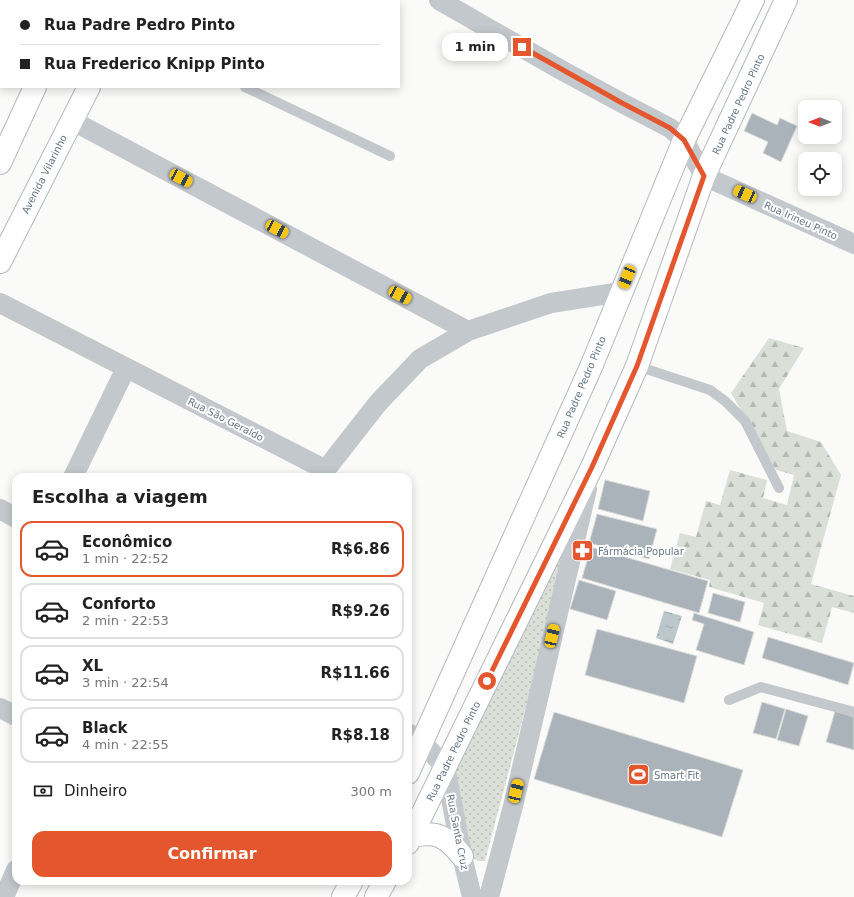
<!DOCTYPE html>
<html lang="pt">
<meta charset="utf-8">
<style>
:root{--surface:#fff;--page:#f2f2f2;--text:#222;--muted:#767676;--line:#e0e0e0;--accent:#e4572e}
body{margin:0;font-family:"DejaVu Sans",sans-serif;background:var(--page);color:var(--text);height:100vh;display:flex;flex-direction:column;font-size:15px;white-space:nowrap}
*{box-sizing:border-box;margin:0}
p{font-size:13px;color:var(--muted)}
.icon{flex:none;width:22px;height:22px;fill:none;stroke:currentColor;stroke-width:2;stroke-linecap:round;stroke-linejoin:round}
.map{position:relative;flex:1;overflow:hidden}
.side{position:absolute;left:12px;top:473px;width:400px;height:412px;display:flex;flex-direction:column;background:var(--surface);border-radius:12px;box-shadow:0 2px 10px #0003}
.side>*{flex:none}
.hud{position:absolute;left:0px;top:0px;width:400px;height:88px;box-shadow:0 2px 10px #0003;display:grid;align-content:center;height:88px;padding:0 20px;background:var(--surface)}
.needle{width:26px;rotate:270deg}
.controls{position:absolute;left:798px;top:100px;display:grid;gap:8px}
.controls a{display:grid;place-items:center;width:44px;height:44px;border-radius:8px;background:var(--surface);box-shadow:0 2px 10px #0003;font-size:20px}
.end{position:absolute;width:18px;height:18px;margin:-9px;border:5px solid #e4572e;background:#fff;box-shadow:0 0 0 2px #fff}
.from{border-radius:50%}
.bubble{position:absolute;height:28px;border-radius:12px;background:var(--surface);box-shadow:0 2px 10px #0003;font-size:13px;font-weight:700;line-height:28px;text-align:center}
.car{position:absolute;width:12px;height:24px;margin:-12px -6px;border-radius:5px;box-shadow:0 0 3px 1px #0007;background:linear-gradient(#f5c518 24%,#345 0 40%,#f5c518 0 76%,#345 0 86%,#f5c518 0)}
.hud b{display:flex;align-items:center;gap:14px;height:38px;font-size:15px}
.hud b+b{border-top:1px solid var(--line)}
.hud i{width:10px;height:10px;background:var(--text)}
ul{padding:0;list-style:none}
li{display:flex;align-items:center;gap:12px;height:56px;margin:0 8px 6px;padding:0 12px;border:2px solid var(--line);border-radius:12px}
li div{flex:1}
li b{display:block;font-size:15px}
li em{font-style:normal;font-weight:700}
li.current{border-color:var(--accent)}
li>.icon{width:36px;height:36px;stroke-width:1.5}
h2{padding:0 20px;font-size:18px;line-height:48px}
.pay{display:flex;align-items:center;gap:10px;height:44px;padding:0 20px;font-size:15px}
.pay p{margin-inline-start:auto}
.cta{display:flex;gap:8px;margin-top:auto;padding:8px 20px}
.cta a{flex:1;height:46px;border-radius:12px;background:var(--accent);color:#fff;font-size:16px;font-weight:700;line-height:46px;text-align:center}
.map>svg:first-child{display:block}
</style>
<div class="map">
<svg width="854" height="897" viewBox="0 0 854 897">
<defs>
<pattern id="forest-firs" width="22" height="20" patternUnits="userSpaceOnUse"><rect width="22" height="20" fill="#dadfd7"/><path d="M5 1l3.5 6h-7zM16 11l3.5 6h-7z" fill="#b4b9b4"/></pattern>
<pattern id="park-dots" width="8" height="8" patternUnits="userSpaceOnUse"><rect width="8" height="8" fill="#dadfd7"/><path d="M2 2h.1M6 6h.1" fill="none" stroke="#b4b9b4" stroke-width="1.8" stroke-linecap="round"/></pattern>
<pattern id="water-ripples" width="26" height="14" patternUnits="userSpaceOnUse"><rect width="26" height="14" fill="#bbc7cb"/><path d="M2 4q2-2 4 0t4 0M15 11q2-2 4 0t4 0" fill="none" stroke="#9ca6aa"/></pattern>
</defs>
<rect width="100%" height="100%" fill="#fafaf8"/>
<path fill="url(#forest-firs)" d="M769,338L804,348L779,389L787,431L821,442L841,475L811,584L854,596V613L832,607L822,643L758,625L764,603L709,587L710,580L670,569L680,533L696,537L706,501L720,505L730,470L767,480L763,498L787,505L794,475L776,470L731,393Z"/>
<path fill="url(#park-dots)" d="M583,491L485,861H478L473,858L450,776Z"/>
<path fill="url(#water-ripples)" d="M664,611L682,616L673,644L656,638Z"/>
<path fill="#aab3b9" stroke="#dcdcda" d="M752,113L777,125L780,118L797,126L781,162L763,153L768,142L744,131Z
M605,480L650,491L643,521L598,509Z
M597,514L657,529L649,559L589,543Z
M591,547L708,581L699,613L582,578Z
M579,580L616,591L607,620L570,609Z
M713,593L745,602L740,622L708,613Z
M694,613L754,632L744,665L696,650L704,624L692,620Z
M597,629L697,656L684,703L585,675Z
M768,637L854,663L848,685L762,658Z
M762,702L785,709L776,739L753,733Z
M786,709L808,716L799,746L777,740Z
M835,711L854,717V750L826,742Z
M554,712L743,770L722,837L534,779Z"/>
<g fill="none" stroke-linecap="round" stroke-linejoin="round">
<defs>
<path id="secondary" d="M78,1V0
M136,1L137,0
M0,163L35,87
M0,262L89,87"/>
<path id="trunk" d="M408,773L591,367L684,140L753,0
M412,836C437,831 446,836 462,856
M408,843L592,467L637,366L704,176L786,0
M343,897L352,881
M376,897L385,881"/>
</defs>
<use href="#secondary" stroke="#b3babf" stroke-width="24"/>
<use href="#trunk" stroke="#b4b9bd" stroke-width="24"/>
<path stroke="#c3c8cc" stroke-width="10" d="M245,87L390,156
M637,366L710,390L725,401L745,421L779,488
M729,700L761,687L854,712"/>
<path stroke="#c3c8cc" stroke-width="20" d="M29,0L30,1
M439,0L563,71L622,103L670,128L684,140L704,176L854,244
M71,120L468,331
M0,303L326,470
M73,477L126,368
M320,477L378,403L420,359L468,331L551,303L621,292
M0,509L16,518
M0,708L16,716
M408,733L422,742L445,767L462,856L472,897
M4,897L16,870
M489,897L513,806L587,489"/>
<use href="#secondary" stroke="#fff" stroke-width="22"/>
<use href="#trunk" stroke="#fff" stroke-width="22"/>
</g>
<g fill="none" stroke-linecap="round" stroke-linejoin="round">
<path stroke="#e4572e" stroke-width="5" d="M487,681L592,467L637,366L704,176L684,140L670,128L622,103L522,47"/>
</g>
<defs>
<symbol id="pharmacy-square" viewBox="-11 -11 22 22"><rect x="-9" y="-9" width="18" height="18" rx="4" fill="#e4572e" stroke="#fff"/><path d="M-2-6h4v4h4v4h-4v4h-4v-4h-4v-4h4Z" fill="#fff"/></symbol>
<symbol id="stadium-square" viewBox="-11 -11 22 22"><rect x="-9" y="-9" width="18" height="18" rx="4" fill="#e4572e" stroke="#fff"/><path d="M0-5a6.5 5 0 1 0 0 10a6.5 5 0 1 0 0-10ZM-3.5-1.8h7v3.6h-7Z" fill="#fff"/></symbol>
</defs>
<g fill-rule="evenodd">
<use href="#pharmacy-square" x="570" y="538" width="25" height="25"/>
<use href="#stadium-square" x="626" y="762" width="25" height="25"/>
</g>
<g text-anchor="middle" stroke-width="4" stroke-linejoin="round" paint-order="stroke">
<g font-size="10" fill="#657683" stroke="#fff">
<text transform="translate(738 104) rotate(-65)" y="4">Rua Padre Pedro Pinto</text>
<text transform="translate(44 174) rotate(-63)" y="4">Avenida Vilarinho</text>
<text transform="translate(801 220) rotate(24)" y="4">Rua Irineu Pinto</text>
<text transform="translate(581 387) rotate(-67)" y="4">Rua Padre Pedro Pinto</text>
<text transform="translate(226 419) rotate(27)" y="4">Rua São Geraldo</text>
<text transform="translate(453 751) rotate(-64)" y="4">Rua Padre Pedro Pinto</text>
<text transform="translate(458 832) rotate(79)" y="4">Rua Santa Cruz</text>
</g>
<g font-size="10" fill="#657683" stroke="#fff" text-anchor="start">
<text x="598" y="555">Fármácia Popular</text>
<text x="654" y="779">Smart Fit</text>
</g>
</g>
</svg>
<div class="controls">
<a><svg class="needle" viewBox="-14 -14 28 28"><path d="M0-13l5 13h-10z" fill="#e53935"/><path d="M0 13l5-13h-10z" fill="#767676"/></svg></a>
<a><svg class="icon" aria-label="locate" viewBox="0 0 24 24"><circle cx="12" cy="12" r="6"/><path d="M12 2v4M12 18v4M2 12h4M18 12h4"/></svg></a>
</div>
<i class="end from" style="left:487px;top:681px"></i>
<i class="end" style="left:522px;top:47px"></i>
<div class="bubble" style="left:442px;top:33px;width:66px">1 min</div>
<i class="car" style="left:181px;top:178px;rotate:118deg"></i>
<i class="car" style="left:745px;top:194px;rotate:294deg"></i>
<i class="car" style="left:277px;top:229px;rotate:118deg"></i>
<i class="car" style="left:627px;top:277px;rotate:202deg"></i>
<i class="car" style="left:400px;top:295px;rotate:118deg"></i>
<i class="car" style="left:552px;top:636px;rotate:13deg"></i>
<i class="car" style="left:516px;top:791px;rotate:13deg"></i>
<div class="hud">
<b><i class="from"></i>Rua Padre Pedro Pinto</b>
<b><i></i>Rua Frederico Knipp Pinto</b>
</div>
<section class="side">
<h2>Escolha a viagem</h2>
<ul>
<li class="current"><svg class="icon" aria-label="car" viewBox="0 0 24 24"><path d="M5 17H2v-5l4-1 3-4h7l3 4 3 1v5h-3M9 17h6M6 11h13"/><circle cx="7" cy="17" r="2"/><circle cx="17" cy="17" r="2"/></svg><div><b>Econômico</b><p>1 min · 22:52</p></div><em>R$6.86</em></li>
<li><svg class="icon" aria-label="car" viewBox="0 0 24 24"><path d="M5 17H2v-5l4-1 3-4h7l3 4 3 1v5h-3M9 17h6M6 11h13"/><circle cx="7" cy="17" r="2"/><circle cx="17" cy="17" r="2"/></svg><div><b>Conforto</b><p>2 min · 22:53</p></div><em>R$9.26</em></li>
<li><svg class="icon" aria-label="car" viewBox="0 0 24 24"><path d="M5 17H2v-5l4-1 3-4h7l3 4 3 1v5h-3M9 17h6M6 11h13"/><circle cx="7" cy="17" r="2"/><circle cx="17" cy="17" r="2"/></svg><div><b>XL</b><p>3 min · 22:54</p></div><em>R$11.66</em></li>
<li><svg class="icon" aria-label="car" viewBox="0 0 24 24"><path d="M5 17H2v-5l4-1 3-4h7l3 4 3 1v5h-3M9 17h6M6 11h13"/><circle cx="7" cy="17" r="2"/><circle cx="17" cy="17" r="2"/></svg><div><b>Black</b><p>4 min · 22:55</p></div><em>R$8.18</em></li>
</ul>
<div class="pay"><svg class="icon" aria-label="cash" viewBox="0 0 24 24"><path d="M3 7h18v10H3z"/><circle cx="12" cy="12" r="2"/></svg>Dinheiro<p>300 m</p></div>
<div class="cta"><a>Confirmar</a></div>
</section>
</div>
